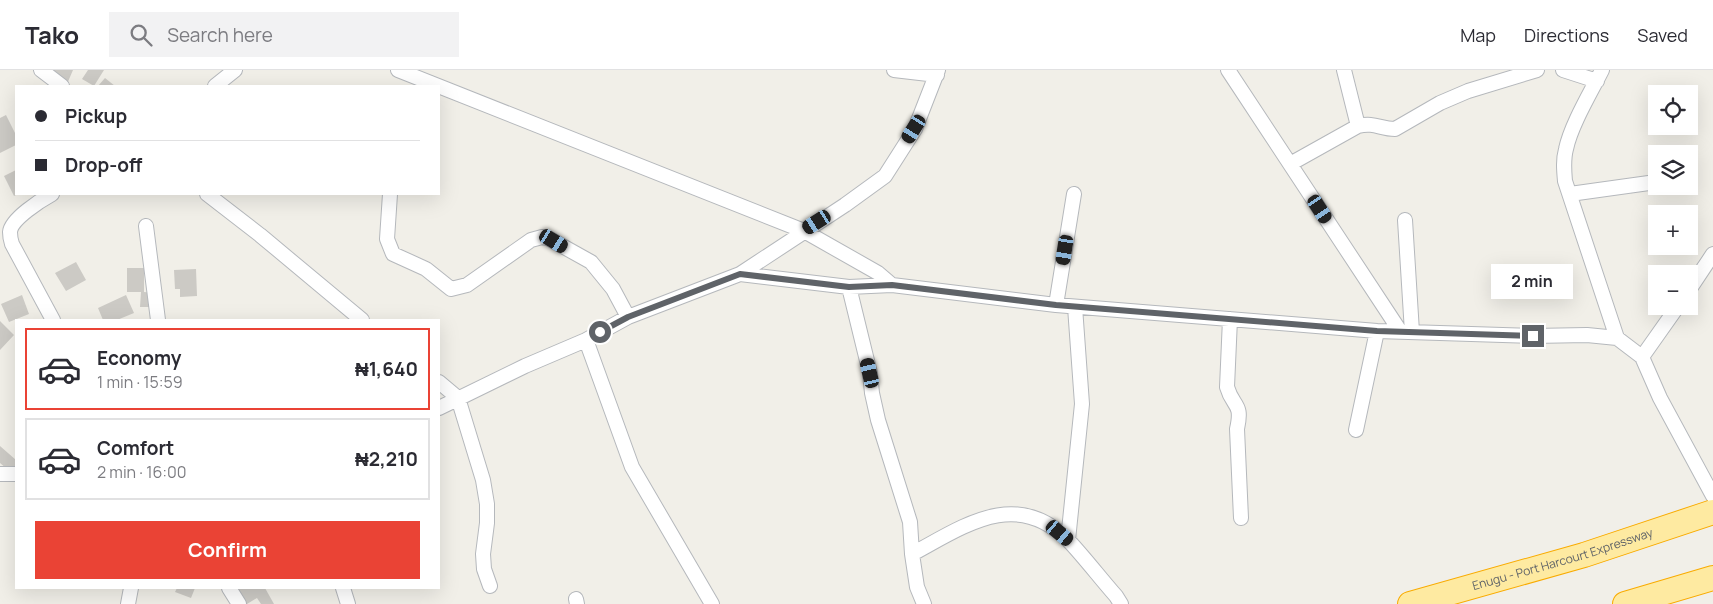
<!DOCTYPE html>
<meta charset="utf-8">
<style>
:root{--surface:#fff;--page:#f2f2f3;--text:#2b2b33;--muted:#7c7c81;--line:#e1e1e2;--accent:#ea4335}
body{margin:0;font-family:Manrope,sans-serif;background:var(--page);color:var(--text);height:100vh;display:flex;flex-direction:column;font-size:19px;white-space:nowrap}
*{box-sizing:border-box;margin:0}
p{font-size:16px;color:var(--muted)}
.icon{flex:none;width:28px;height:28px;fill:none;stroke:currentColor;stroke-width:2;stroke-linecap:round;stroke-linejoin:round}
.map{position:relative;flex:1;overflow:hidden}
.side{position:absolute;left:15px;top:249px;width:425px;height:270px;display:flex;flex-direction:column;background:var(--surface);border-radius:0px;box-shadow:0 5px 20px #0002}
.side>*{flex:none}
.guide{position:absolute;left:15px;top:15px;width:425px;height:110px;border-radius:0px;box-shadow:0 5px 20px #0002;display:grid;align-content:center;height:110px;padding:0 20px;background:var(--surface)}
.controls{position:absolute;left:1648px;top:15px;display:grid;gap:10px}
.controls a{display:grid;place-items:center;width:50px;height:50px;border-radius:0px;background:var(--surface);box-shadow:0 5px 20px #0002;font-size:25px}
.end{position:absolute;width:22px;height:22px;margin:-11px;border:6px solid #5f6368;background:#fff;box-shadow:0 0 0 2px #fff}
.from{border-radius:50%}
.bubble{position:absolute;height:35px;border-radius:0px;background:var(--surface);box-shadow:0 5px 20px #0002;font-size:16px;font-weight:700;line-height:35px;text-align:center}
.car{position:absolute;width:15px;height:30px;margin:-15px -8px;border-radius:6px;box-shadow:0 0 4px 1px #0007;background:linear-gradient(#222 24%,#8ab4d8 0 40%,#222 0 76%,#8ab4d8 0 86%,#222 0)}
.guide b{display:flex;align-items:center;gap:18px;height:48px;font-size:19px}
.guide b+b{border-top:1px solid var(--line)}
.guide i{width:12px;height:12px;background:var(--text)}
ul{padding:9px 0 0;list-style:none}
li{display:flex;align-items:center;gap:15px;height:82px;margin:0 10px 8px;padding:0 10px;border:2px solid var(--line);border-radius:0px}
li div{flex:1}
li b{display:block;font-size:19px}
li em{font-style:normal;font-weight:700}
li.current{border-color:var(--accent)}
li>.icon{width:45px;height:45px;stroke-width:1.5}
.primary-button{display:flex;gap:10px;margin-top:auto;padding:10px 20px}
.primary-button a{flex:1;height:58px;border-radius:0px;background:var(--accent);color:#fff;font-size:20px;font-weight:700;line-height:58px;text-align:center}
header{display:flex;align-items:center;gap:30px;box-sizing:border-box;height:70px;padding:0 25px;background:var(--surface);border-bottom:1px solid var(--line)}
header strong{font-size:24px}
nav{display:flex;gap:28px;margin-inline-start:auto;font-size:18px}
.search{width:350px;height:45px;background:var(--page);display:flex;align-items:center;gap:12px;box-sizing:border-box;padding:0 18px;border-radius:0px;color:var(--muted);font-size:19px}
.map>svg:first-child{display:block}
</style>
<header>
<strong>Tako</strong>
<div class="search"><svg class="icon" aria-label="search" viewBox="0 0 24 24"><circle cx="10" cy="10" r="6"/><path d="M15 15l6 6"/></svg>Search here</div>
<nav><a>Map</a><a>Directions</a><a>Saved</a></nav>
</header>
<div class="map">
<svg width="1713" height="534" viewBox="0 0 1713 534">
<rect width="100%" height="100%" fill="#f1efe8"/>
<path fill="#cccac5" d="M37,0H73L67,14Z
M88,0H104L94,16L82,9Z
M105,8L115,16H98Z
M6,45L16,65V75L0,83V48Z
M16,100V125L14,126L4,106Z
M76,192L86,210L66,221L55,203Z
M127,198H144V222L155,223V237H140L141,222H127Z
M196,199L197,226L180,227V219H175L174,200Z
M22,225L29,244L9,252L1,234Z
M126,225L134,243L117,250H103L98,238Z
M0,251L14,265L0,280Z
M0,376L16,390V400L13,404L0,393Z
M177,518H195L191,528L175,522Z
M237,518H265L274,534H261L257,528L247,534Z"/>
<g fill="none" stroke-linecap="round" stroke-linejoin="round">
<defs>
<path id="minor" d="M41,0L62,16
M398,0L804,161L878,203L892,215
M894,0L937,5
M1228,0L1400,261
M1344,0L1358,56
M1563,0L1597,11
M1602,0C1591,22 1571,55 1566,79C1563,90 1564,100 1565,111L1617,268
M215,16L235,0
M1290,94L1358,56C1375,52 1380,59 1395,59L1440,33L1468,21L1537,0
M52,124C41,130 11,149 10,162C10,166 11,171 12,174L53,250
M207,124L260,165L362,250
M390,124L387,169L393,184L426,199L451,219L467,215L531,170L542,167L548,168L591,192L613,219L628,247
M1570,124L1656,112
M1405,150L1412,262
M146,156L158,250
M740,204L849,217L892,215L1056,235L1377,261L1533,266L1587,265L1617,268L1642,287L1660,328L1713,426
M849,217L870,303L872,323L878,350L910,452L912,484L917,517L924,534
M1689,220L1713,184
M1056,235L1074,124
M1230,249L1227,317C1233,338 1243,332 1237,359L1241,448
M586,270L632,397L712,534
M1642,287L1678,236
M439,312L458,328L483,410L487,434V453L483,484L484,499L490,516
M439,338L525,296L586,270L628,247L740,204L845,135L885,106L915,59L938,0
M1356,360L1377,261
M0,404H16
M1068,470L1082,334L1075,237
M912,484C964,456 1016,418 1068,470C1085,488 1100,508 1116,526L1121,534
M229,518L239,534
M343,518L348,534
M576,529L577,534
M128,534L131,518"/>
<g id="trunk">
<path id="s1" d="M1410,534L1584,485L1713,442"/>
<path d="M1625,534L1713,508"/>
</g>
</defs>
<use href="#minor" stroke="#b5b8bc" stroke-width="16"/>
<use href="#trunk" stroke="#f9ab00" stroke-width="26"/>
<use href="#minor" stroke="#fff" stroke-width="14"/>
<use href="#trunk" stroke="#feeaa1" stroke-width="24"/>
</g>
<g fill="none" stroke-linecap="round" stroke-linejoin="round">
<path stroke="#5f6368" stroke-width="6" d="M600,262L628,247L740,204L849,217L892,215L1056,235L1377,261L1533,266"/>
</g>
<g text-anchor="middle" stroke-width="5" stroke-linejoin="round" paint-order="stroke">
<g font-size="12" fill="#5f6368" stroke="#fff">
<text dy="4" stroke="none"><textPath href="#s1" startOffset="159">Enugu - Port Harcourt Expressway</textPath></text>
</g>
</g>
</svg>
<div class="controls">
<a><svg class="icon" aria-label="locate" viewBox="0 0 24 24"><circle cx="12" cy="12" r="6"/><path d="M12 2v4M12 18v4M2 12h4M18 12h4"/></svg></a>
<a><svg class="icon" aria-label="layers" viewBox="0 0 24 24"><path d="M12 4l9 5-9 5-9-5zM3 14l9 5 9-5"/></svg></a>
<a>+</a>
<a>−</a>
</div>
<i class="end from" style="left:600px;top:262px"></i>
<i class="end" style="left:1533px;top:266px"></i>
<div class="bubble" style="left:1491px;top:194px;width:82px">2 min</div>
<i class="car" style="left:914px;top:59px;rotate:212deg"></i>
<i class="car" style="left:1320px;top:139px;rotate:147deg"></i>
<i class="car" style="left:817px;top:152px;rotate:238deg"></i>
<i class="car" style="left:554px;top:171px;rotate:121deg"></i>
<i class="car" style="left:1065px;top:180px;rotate:189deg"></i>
<i class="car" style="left:870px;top:303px;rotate:347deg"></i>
<i class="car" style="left:1060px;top:463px;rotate:130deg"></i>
<div class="guide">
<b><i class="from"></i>Pickup</b>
<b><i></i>Drop-off</b>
</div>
<section class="side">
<ul>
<li class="current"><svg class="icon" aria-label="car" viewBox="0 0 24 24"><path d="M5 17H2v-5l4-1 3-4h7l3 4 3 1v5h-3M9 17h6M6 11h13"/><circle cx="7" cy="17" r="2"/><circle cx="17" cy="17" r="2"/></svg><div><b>Economy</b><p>1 min · 15:59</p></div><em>₦1,640</em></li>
<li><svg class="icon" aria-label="car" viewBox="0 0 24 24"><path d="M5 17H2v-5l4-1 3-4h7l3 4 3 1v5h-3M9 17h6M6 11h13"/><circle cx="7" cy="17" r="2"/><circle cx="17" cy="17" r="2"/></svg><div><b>Comfort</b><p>2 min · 16:00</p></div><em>₦2,210</em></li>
</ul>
<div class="primary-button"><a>Confirm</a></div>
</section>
</div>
